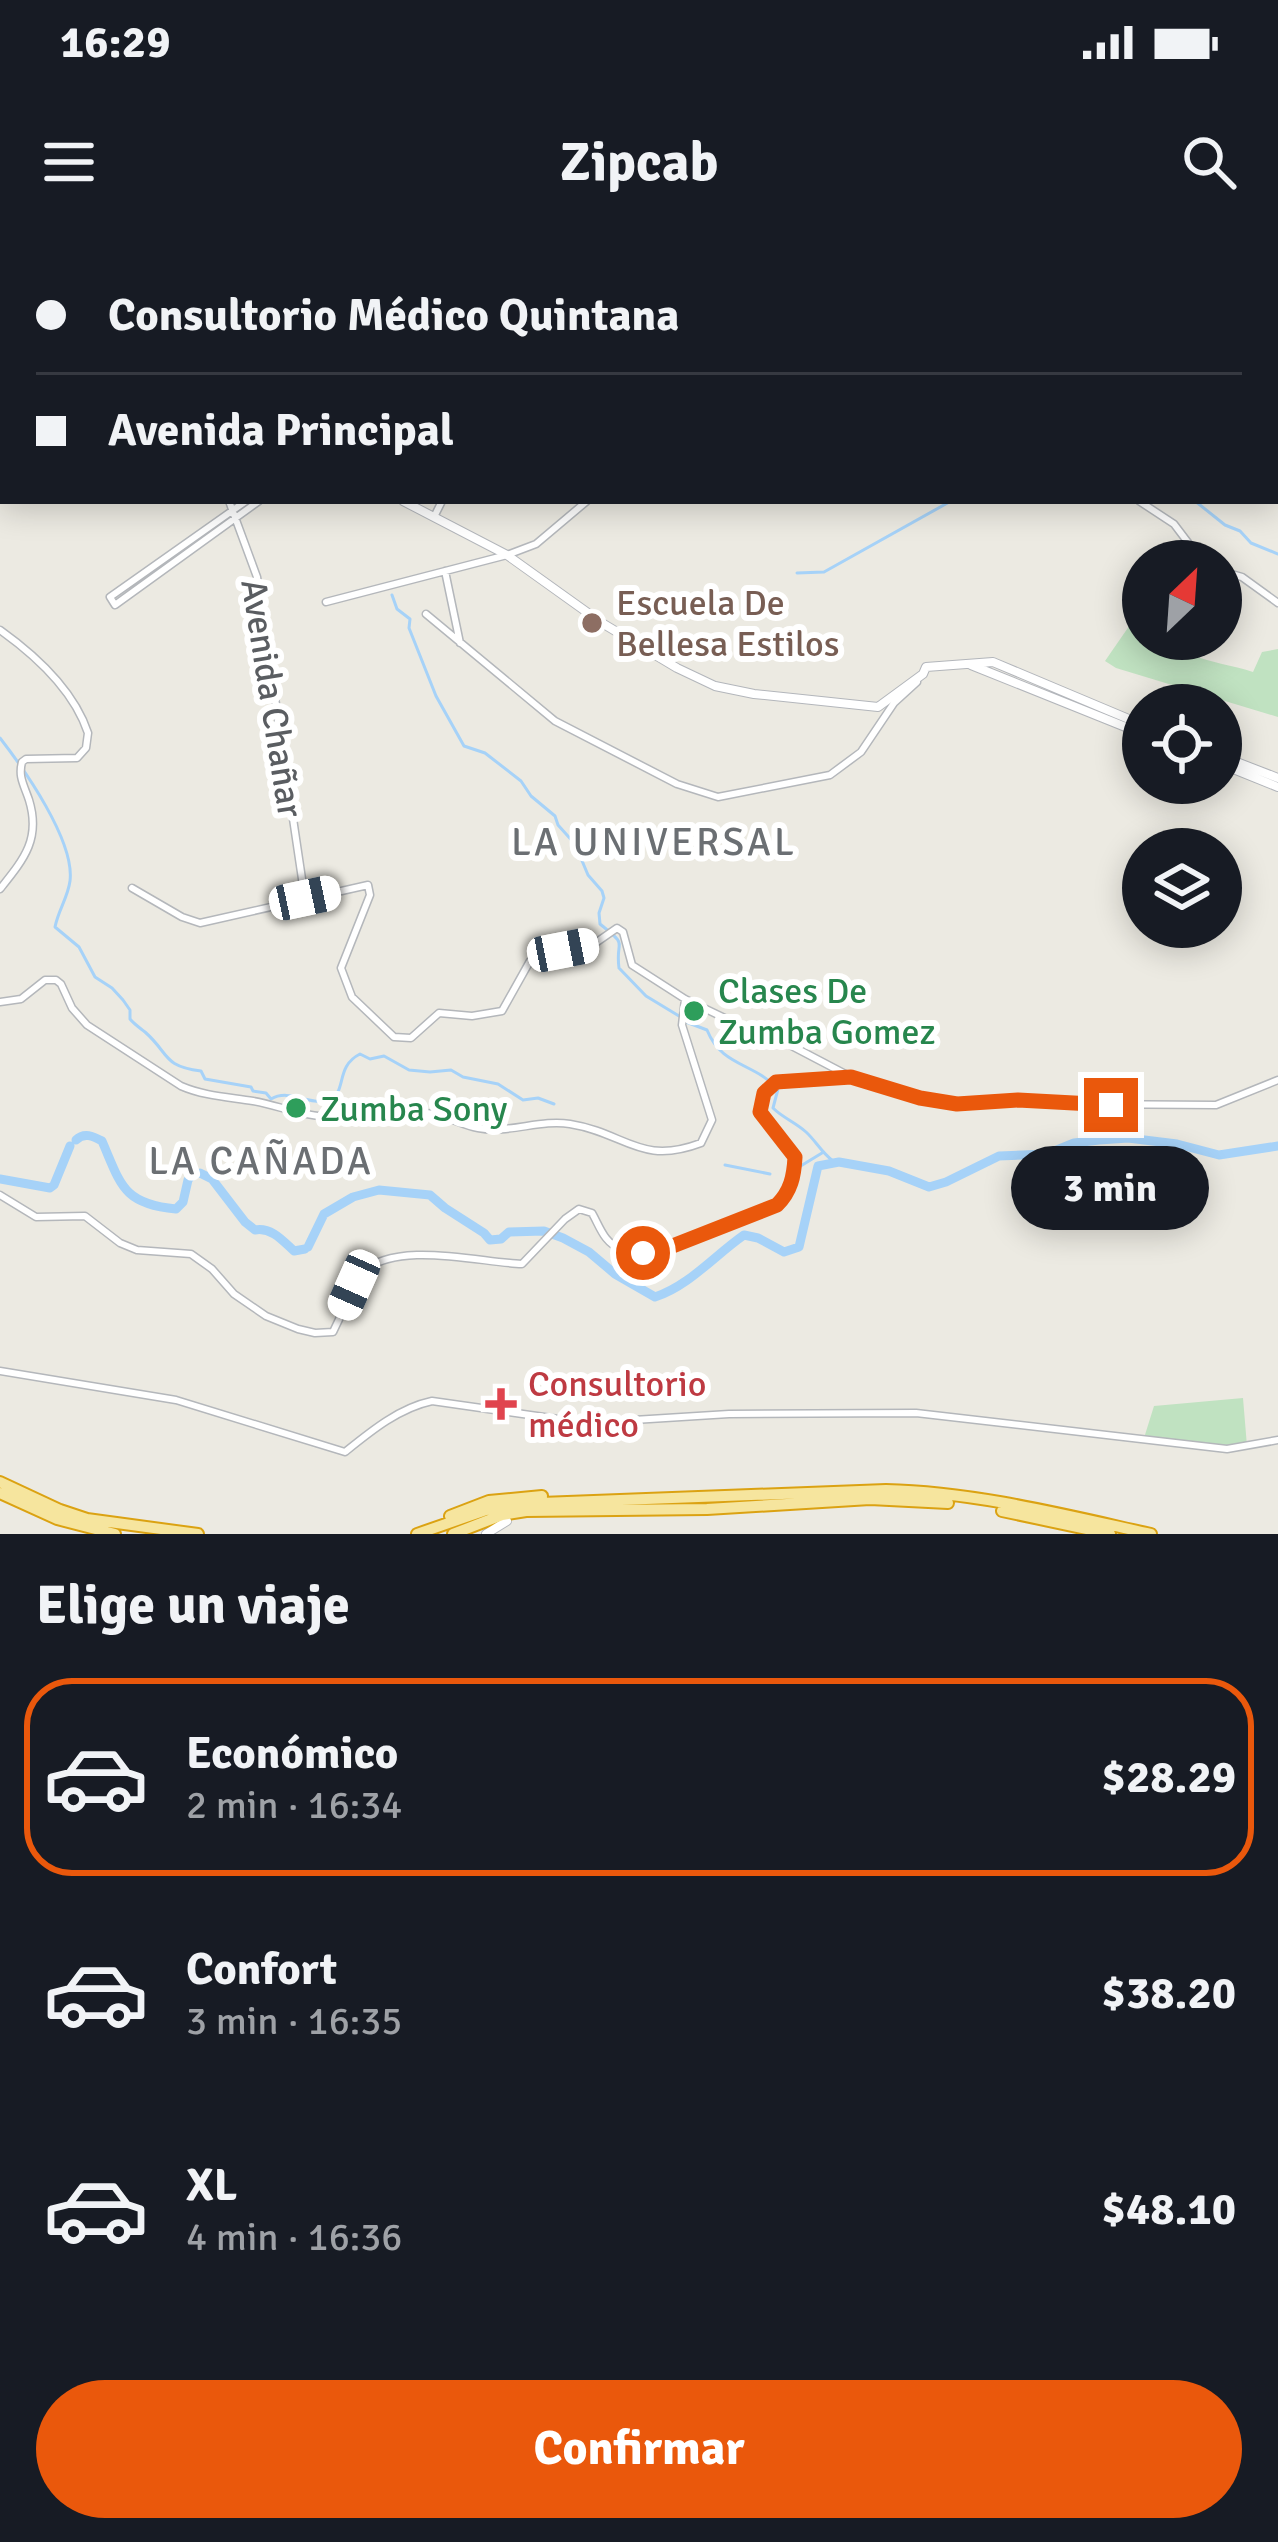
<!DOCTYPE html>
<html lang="es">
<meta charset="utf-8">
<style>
:root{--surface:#171b24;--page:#242831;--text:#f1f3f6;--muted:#9ea1a6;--line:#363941;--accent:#ea580c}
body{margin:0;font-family:Signika,sans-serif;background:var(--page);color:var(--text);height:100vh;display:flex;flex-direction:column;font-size:45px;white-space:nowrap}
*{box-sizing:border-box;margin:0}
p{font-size:39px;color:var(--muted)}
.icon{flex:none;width:66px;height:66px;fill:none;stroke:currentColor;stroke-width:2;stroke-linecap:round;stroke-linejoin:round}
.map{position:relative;height:1294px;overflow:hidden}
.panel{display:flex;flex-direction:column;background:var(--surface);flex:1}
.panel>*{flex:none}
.hud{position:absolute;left:0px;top:0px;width:1278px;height:264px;box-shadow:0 6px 30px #0003;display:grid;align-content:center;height:264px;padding:0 36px;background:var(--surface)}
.needle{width:78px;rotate:25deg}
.fabs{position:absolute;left:1122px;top:300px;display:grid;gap:24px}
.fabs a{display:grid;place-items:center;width:120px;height:120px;border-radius:50%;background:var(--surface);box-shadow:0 6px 30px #0003;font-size:60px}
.end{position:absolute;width:54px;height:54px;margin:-27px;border:15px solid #ea580c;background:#fff;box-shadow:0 0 0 6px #fff}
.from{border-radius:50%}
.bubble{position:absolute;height:84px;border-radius:42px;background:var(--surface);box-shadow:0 6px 30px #0003;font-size:39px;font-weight:800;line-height:84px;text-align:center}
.car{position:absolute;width:36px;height:72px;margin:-36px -18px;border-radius:15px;box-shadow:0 0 9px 3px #0007;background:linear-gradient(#fff 24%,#345 0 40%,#fff 0 76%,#345 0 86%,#fff 0)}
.hud b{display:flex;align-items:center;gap:42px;height:114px;font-size:45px}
.hud b+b{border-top:3px solid var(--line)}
.hud i{width:30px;height:30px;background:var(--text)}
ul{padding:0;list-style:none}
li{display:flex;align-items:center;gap:36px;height:198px;margin:0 24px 18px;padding:0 12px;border:6px solid transparent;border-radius:48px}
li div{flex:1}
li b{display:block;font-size:45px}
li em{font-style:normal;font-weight:800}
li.on{border-color:var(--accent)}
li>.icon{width:108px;height:108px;stroke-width:1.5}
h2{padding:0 36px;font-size:54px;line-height:144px}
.primary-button{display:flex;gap:24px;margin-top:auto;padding:24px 36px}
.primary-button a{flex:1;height:138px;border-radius:72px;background:var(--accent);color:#fff;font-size:48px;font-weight:800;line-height:138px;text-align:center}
.status{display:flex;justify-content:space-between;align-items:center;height:84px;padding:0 60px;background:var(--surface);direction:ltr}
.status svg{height:33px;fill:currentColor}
header{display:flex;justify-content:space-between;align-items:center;height:156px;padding:0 36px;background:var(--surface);font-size:54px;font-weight:800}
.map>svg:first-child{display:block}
</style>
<div class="status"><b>16:29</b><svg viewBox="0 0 49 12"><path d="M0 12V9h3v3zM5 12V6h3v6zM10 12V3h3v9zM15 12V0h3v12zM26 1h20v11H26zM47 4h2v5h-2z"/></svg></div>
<header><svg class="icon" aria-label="menu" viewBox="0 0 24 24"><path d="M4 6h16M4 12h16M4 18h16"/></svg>Zipcab<svg class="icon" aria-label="search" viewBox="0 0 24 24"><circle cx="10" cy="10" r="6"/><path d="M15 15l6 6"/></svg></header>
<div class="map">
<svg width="1278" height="1294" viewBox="0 0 1278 1294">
<rect width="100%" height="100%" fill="#eceae2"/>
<path fill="#c0e2c1" d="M926,0H1278V80L1275,77V3H925Z
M1143,366V399H1185L1189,403L1192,415C1212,423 1232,425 1253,432L1262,412L1278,409V477L1116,428L1105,421Z
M1243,1158L1247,1206L1225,1207L1144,1198L1154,1166Z"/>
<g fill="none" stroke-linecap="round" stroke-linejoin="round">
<path stroke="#a6d2f8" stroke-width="3" d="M517,0L518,3
M1077,0L1086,3
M1158,3H1182
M1275,129L1278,132
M1195,261L1225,285L1240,291L1251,303L1278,314
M797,333L824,332L951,261
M392,355L397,369L410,379L409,388L436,456L464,506L485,513L521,541L531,556L555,576L558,585L575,604L588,635L602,651L604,658L599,673L600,684C630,708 615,698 619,728L646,756L679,776
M0,498C24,529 75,601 70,641C68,657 58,671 55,687L79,707L95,737L112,748L123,760L130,770V779C134,784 140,788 145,792C170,814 162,826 201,831L205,839L251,847L253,851L266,853L271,859C290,848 308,866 328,860C348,854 334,827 360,814L370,819L384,816L409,830L430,832L451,830L463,837L498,844L523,860L538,858L554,864
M686,782L707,790C722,827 753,822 778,849L773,868C783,878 795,882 806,892C816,901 821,912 833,921
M725,925L770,934
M799,927L822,913"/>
<path stroke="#a6d2f8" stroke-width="9" d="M76,900C84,892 93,896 102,901C121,945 123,964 176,969L183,962L188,940L192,935L200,933L212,939L245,982L255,990C272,987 283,1001 294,1011L305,1009
M0,939L50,948L54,945L70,906
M308,1007L324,974L353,957L379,950L430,955L445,968L484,993L490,1000L501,999L509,992L544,991L563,998L589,1012L615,1034L655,1057C689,1046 715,1015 744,995L758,998L784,1012L799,1007L818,926L839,922L889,931L929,947L946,942L999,916L1047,914L1074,903L1099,900L1128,898L1177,904L1219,915L1278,906"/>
<defs>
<path id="tertiary" d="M107,0L115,3
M875,0L878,3
M342,3L346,0
M611,3L616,0
M620,3L624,0
M229,261L257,337L305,659
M246,261L110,357L115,365L259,261
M1139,261L1174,284L1202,321
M434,277L442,261
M445,331L460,403
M1221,331L1242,337L1278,363
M326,362L507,315L536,304L587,261
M426,374L555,481L677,544L718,557L830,535L861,512L894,463L917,442
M0,390C35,415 74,451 88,493L86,508L77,518L26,519L22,522C18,537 24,545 29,560C41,599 24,619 0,649
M132,648L182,677L200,683L368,645L370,655L341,728L352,757L394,797L411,798L439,773L472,776L502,771L530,721L534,718L594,704L617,688L623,692L632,725L685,759L735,783L767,793L851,837L920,858L957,864L1019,860L1077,864L1216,865L1278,840
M0,762L21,759L45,740H56L61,744L72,768L87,785L181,846C204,856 228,857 253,861C280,866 305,877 334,877C364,878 395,870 426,873C445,874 460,885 478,888C509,894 540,879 570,884C626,893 640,926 701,903L712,880L682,785L685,759
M0,955L36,977L85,976L120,1003L137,1010L191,1014L212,1029L234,1054L266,1076L298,1089L315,1093L333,1092L361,1033C397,1000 477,1022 522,1024L565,979L579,969L592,973C600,987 604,1003 621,1009C629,1012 640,1013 649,1012C667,1010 770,972 781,961C793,949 794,933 795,917L760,872L766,849L778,841L849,837
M0,1131L176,1160L345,1212C371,1191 399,1168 432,1161L586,1183L729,1174L916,1173L1227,1209L1278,1200"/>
<path id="secondary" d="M1220,0L1223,3
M1275,80L1278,82
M0,226L3,224
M403,261L507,315L602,383L677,428L715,446L754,454L878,467L923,434L926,427L993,422L1143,485
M971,425L1143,494
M1221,516L1278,538
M1221,524L1278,547
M486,1294L507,1281"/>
<path id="trunk" d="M0,1242L60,1270L87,1279L198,1294
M0,1253L57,1279L115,1294
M1002,1271L1110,1294
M450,1276L489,1261L542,1256
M417,1294L486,1270L515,1264L886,1250C975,1252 1065,1275 1151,1294
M453,1294L502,1275L526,1271L707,1269L870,1259L948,1263"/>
</defs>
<use href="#tertiary" stroke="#b4b7bb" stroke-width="9"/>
<use href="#secondary" stroke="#b3b6bb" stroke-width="10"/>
<use href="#trunk" stroke="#dba212" stroke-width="14"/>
<use href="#tertiary" stroke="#fff" stroke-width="6"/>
<use href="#secondary" stroke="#fff" stroke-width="8"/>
<use href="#trunk" stroke="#f6e59e" stroke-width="10"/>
</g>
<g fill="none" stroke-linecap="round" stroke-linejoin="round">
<path stroke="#ea580c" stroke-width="15" d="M643,1013L670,1007L777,965C791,951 794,936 795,917L760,872L764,853L776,842L851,837L920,858L957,864L1018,860L1111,865"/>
</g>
<circle fill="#8d6e63" stroke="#fff" stroke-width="4.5" cx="592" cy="383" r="12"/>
<g fill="#2e9e5b" stroke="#fff" stroke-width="4.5">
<circle cx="694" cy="771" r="12"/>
<circle cx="296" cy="868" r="12"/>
</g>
<path fill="#e0444e" stroke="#fff" stroke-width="4.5" d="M495 1146h12v12h12v12h-12v12h-12v-12h-12v-12h12z"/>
<g text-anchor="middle" stroke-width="12" stroke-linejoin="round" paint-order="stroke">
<g font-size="36" fill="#785e54" stroke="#fff" text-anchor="start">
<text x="616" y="375">Escuela De<tspan x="616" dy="41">Bellesa Estilos</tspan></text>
</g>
<g font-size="36" fill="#5a5d61" stroke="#fff">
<text transform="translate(273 458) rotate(81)" y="13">Avenida Chañar</text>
</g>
<g font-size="36" fill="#27864d" stroke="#fff" text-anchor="start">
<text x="718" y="763">Clases De<tspan x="718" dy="41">Zumba Gomez</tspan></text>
<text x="320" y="881">Zumba Sony</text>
</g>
<g font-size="36" fill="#be3a42" stroke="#fff" text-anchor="start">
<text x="528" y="1156">Consultorio<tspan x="528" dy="41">médico</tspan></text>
</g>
<g font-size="39" letter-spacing="3" fill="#6b6f73" stroke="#fff">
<text x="654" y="615">LA UNIVERSAL</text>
<text x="261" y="934">LA CAÑADA</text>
</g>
</g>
</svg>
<div class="fabs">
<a><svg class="needle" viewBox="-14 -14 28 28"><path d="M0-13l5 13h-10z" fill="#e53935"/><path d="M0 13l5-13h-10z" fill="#9ea1a6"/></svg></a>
<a><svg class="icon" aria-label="locate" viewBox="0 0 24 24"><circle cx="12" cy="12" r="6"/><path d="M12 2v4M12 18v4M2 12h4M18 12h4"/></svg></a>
<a><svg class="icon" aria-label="layers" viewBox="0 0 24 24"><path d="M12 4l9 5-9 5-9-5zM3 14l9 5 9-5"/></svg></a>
</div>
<i class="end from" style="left:643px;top:1013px"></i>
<i class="end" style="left:1111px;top:865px"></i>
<div class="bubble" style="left:1011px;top:906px;width:198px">3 min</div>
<i class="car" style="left:305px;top:658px;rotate:78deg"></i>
<i class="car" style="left:563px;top:710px;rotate:79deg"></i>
<i class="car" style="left:354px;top:1045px;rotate:204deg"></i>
<div class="hud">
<b><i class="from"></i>Consultorio Médico Quintana</b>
<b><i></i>Avenida Principal</b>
</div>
</div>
<section class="panel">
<h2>Elige un viaje</h2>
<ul>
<li class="on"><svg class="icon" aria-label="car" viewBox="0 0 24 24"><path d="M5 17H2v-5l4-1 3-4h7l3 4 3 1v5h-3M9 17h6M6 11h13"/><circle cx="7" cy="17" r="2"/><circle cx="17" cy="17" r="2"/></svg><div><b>Económico</b><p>2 min · 16:34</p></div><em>$28.29</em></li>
<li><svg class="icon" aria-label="car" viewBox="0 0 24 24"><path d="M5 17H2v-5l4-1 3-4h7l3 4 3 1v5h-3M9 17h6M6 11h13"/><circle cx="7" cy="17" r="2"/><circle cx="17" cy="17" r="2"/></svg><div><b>Confort</b><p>3 min · 16:35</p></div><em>$38.20</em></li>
<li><svg class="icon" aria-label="car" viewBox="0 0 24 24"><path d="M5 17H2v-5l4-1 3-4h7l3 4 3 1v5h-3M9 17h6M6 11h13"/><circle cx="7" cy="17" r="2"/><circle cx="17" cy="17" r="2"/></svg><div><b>XL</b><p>4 min · 16:36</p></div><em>$48.10</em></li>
</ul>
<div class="primary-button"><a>Confirmar</a></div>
</section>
